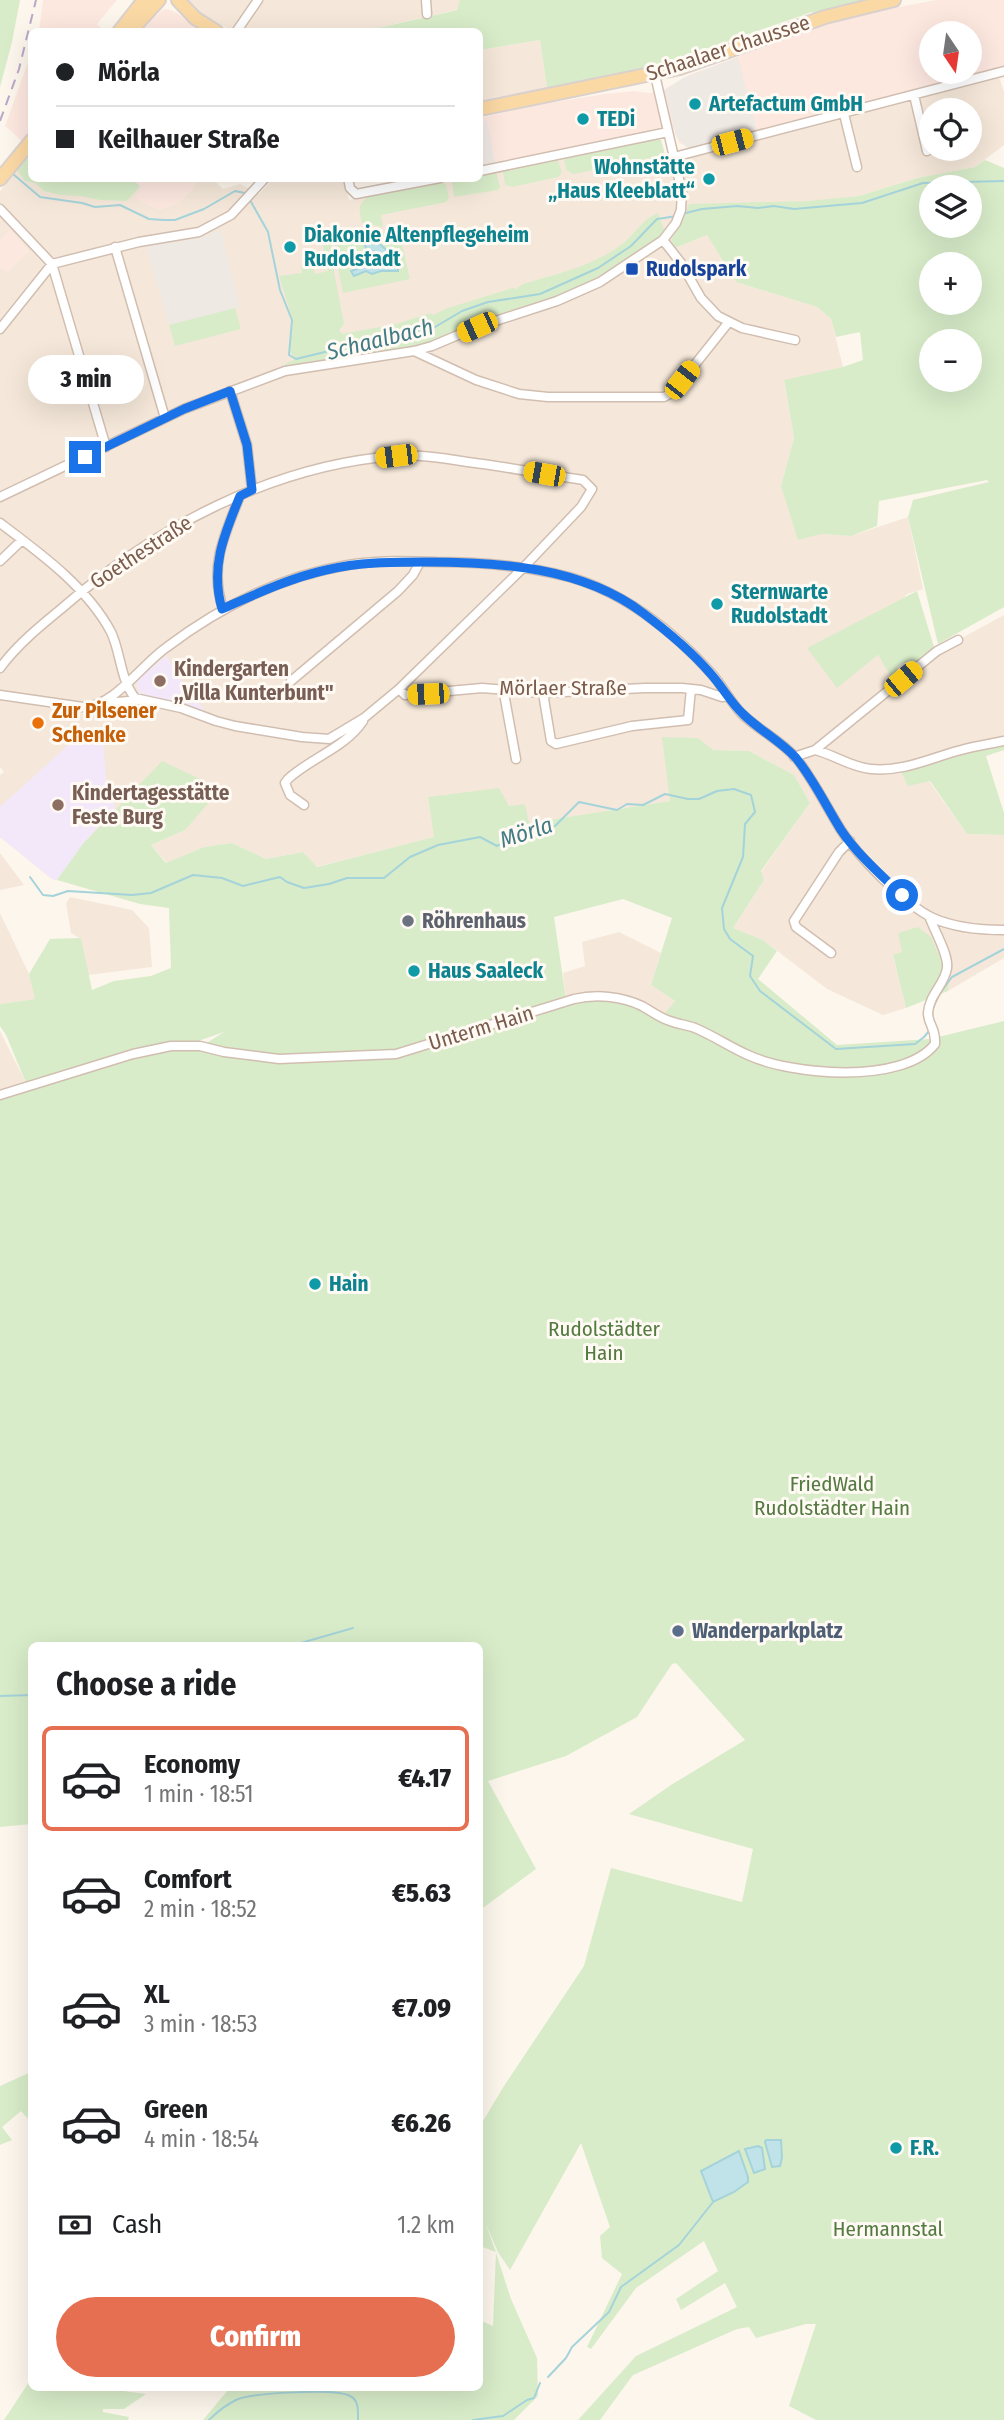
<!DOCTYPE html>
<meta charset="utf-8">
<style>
:root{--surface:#fff;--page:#f2f2f2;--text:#202124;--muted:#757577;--line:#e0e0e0;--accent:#e76f51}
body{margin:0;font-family:"Fira Sans Condensed",sans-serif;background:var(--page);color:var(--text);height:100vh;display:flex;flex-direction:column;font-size:26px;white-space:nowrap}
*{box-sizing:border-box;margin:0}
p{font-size:23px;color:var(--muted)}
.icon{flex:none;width:38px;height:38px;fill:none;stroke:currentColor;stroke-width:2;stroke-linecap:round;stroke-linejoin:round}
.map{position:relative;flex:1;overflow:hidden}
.details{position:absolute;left:28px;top:1642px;width:455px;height:749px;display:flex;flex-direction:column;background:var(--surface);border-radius:10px;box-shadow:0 7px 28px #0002}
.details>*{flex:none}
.guide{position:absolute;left:28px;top:28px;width:455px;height:154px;border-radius:10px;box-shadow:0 7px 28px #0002;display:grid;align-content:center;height:154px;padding:0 28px;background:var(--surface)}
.needle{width:46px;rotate:167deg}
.fabs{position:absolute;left:919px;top:21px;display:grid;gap:14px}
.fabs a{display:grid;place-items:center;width:63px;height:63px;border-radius:50%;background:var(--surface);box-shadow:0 7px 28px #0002;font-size:35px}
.end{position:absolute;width:32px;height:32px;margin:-16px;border:9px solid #1a73e8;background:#fff;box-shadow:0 0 0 4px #fff}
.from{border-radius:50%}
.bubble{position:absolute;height:49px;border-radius:24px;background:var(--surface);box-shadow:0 7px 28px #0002;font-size:23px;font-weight:800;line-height:49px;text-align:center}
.car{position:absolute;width:21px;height:42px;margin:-21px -10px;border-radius:9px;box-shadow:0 0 5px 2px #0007;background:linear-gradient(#f5c518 24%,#345 0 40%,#f5c518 0 76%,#345 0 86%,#f5c518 0)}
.guide b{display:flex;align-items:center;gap:24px;height:66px;font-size:26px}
.guide b+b{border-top:2px solid var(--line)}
.guide i{width:18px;height:18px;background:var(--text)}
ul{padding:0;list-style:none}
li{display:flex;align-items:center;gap:21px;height:105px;margin:0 14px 10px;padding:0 14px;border:4px solid transparent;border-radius:10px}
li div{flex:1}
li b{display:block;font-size:26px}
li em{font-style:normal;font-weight:800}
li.active{border-color:var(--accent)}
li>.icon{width:63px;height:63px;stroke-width:1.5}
h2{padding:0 28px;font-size:32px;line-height:84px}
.pay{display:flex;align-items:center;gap:18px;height:77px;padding:0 28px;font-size:26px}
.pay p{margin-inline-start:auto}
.primary-button{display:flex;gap:14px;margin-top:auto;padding:14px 28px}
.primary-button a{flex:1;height:80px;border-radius:42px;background:var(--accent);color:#fff;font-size:28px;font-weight:800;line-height:80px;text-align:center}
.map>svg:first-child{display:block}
</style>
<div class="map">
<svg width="1004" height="2420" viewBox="0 0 1004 2420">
<rect width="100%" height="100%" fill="#fdf6ec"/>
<path fill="#f5e8da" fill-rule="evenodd" d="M189,0H498L360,32L234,31L215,23L201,13Z
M540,40L547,88L480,105V50Z
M999,77L1004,92V145L975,167L917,178L859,196L684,218L671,242L675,248L707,235L736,282L817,307L831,319L843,367L784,381L794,438L781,486L821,534L851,536L908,517L923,589L907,594L836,688L878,655L895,682L958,640L1004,615V740L929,781L967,834L1004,835V958L948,991L949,979L899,933L903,953L893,956L906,1008L883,1015L827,989L763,940L733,928L764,880L761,872L810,803L794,775L749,751L712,750L670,801L529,823L509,806L428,798L435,837L316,867L303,852L266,859L232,843L204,847L167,863L151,845L185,830L82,845L57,880L52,879L0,837V775L4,772L0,767V191L31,153L32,178L132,179L142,187L136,197L178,204L201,179H213L223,189L240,184L259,194L273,179H344L349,200L454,179L480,178V173L656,139L661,140L667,162ZM931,110H970V149H931Z
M0,853L24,885L0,890Z
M70,897L132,910L149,928L152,967L88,975L81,939L71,933L66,903Z
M0,913L29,974L36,999L0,1004Z
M619,932L661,953L651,985L675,1001L664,1015L648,1008L566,999L563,973L585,966L582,942Z
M0,1031L26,1083L0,1093Z"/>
<path fill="#fde8e0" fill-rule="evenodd" d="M43,0H117L97,24L104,31H39Z
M936,0H1004V67L694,149L679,143L672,125L480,166V118L542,104L605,94L634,91L649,93L665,89L689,75L818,27L879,11ZM931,33H970V72H931Z
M167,9L177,13L199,31H141L162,10Z
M31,54V130L22,141L5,126Z
M132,179H201L178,204L160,210L143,203L135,197L142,187Z
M10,230L29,251L7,272L0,267V240Z"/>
<path fill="#efe9e4" d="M738,57L757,132L694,149L686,147L676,136L665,90L683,78Z
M487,120L495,162L480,166V122Z
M221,229L240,307L169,325L146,246L203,237Z"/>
<path fill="#f3e8fa" d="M166,656L185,685L204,710L202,711L183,703L142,695L138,690L137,684L139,678Z
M95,728L103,741L106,779L115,808L82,845L57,880L52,879L0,837V807L86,729Z"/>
<path fill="#d8ecc9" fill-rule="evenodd" d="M0,0H20L12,42L0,87Z
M460,0H864L861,3L814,16L812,12L657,66L547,88L540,40L480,50V32H360L457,10Z
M650,139L661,140L665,155L574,174L567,171L564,161L566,156Z
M31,153L32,178L132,179L140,186L127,201L100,200L81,196L61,195L44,191L35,183L25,181L17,170Z
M557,158L562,172L558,177L512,187L505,185L503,172L505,168Z
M985,160L1004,168V607L938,644L908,517L913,500L989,482L987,480L879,501L877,526L851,536L821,534L798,540L781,486L794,438L784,380L843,367L863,360L860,332L836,337L831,319L817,307L736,282L707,235L675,248L671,240L684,218L689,204L808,201L859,196L917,178L975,167ZM931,187H970V226H931ZM931,264H970V303H931ZM931,341H970V380H931Z
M496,172L500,187L498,190L454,197L452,180L480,178V173Z
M441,182L446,184L449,198L446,202L381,215L383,227L362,223C359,211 357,205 368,197Z
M658,213L665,232L659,239L612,271L610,270L594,279L595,282C559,297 523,306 487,318C461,326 438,341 411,347C369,357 325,356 283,369L285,364L294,360L290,350L293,321L279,276L302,273L301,265L312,263L315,274L328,271L321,235L334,233V239L330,250L344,324L339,330L342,334L396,324L431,313L433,315L445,309L512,288L516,289L523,284C556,274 593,266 621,245C635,235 641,220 658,213Z
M363,227L400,236L410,279L343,293L334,248L336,243L344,236L349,239L358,238ZM366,240L378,241L389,253L402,257L398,262V271H381L372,274L356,270L354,265L342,257L350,261L357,259L367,264L377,261L381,253L372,252L364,248Z
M235,308L241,329L175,346L169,325Z
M917,591L934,647L931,653L915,665L910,661C891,667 899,669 895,683L878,655L837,688L807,648Z
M662,737L698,738L713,750L749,751L794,775L810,803L761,871L764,880L733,928L763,940L777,951L758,979L837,1045L930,1039L1004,1021V2420H816L789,2406L816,2324H806L756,2338L749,2327L737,2329L633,2375L600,2420H578L636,2356L737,2307L725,2283L681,2310L676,2299L718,2271L704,2241L636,2288L591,2349L587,2347L622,2274L602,2258L600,2236L610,2227L581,2143L510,2270L498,2252L485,2222L496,2252L480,2246V2126L504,2086L584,1966L611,1868L742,1902L753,1849L629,1814L671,1785L745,1740L676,1663L672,1664L637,1717L566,1756L488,1781L536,1869L480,1910V1645H32L31,1824L0,1827V1098L149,1053L205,1044L224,1032L198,1041L168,1043L26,1083L6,1035L0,1026V1004L35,999L29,974L50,939L81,938L92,990L114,981L151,976L171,968L169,908L140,904L57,880L82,845L162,761L221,789L185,830L151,845L166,863L204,847L232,843L266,859L303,852L317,867L434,837L428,797L499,788L509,806L525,804L529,823L670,801ZM623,899L672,918L651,985L675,1001L661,1018L620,1000H589L426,1048L306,1059L396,1050L566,999L554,917Z
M1004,740V750L986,756L1004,813V835L967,834L930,781L908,786L901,771Z
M918,927L931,937L949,979L948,991L906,1008L893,955L902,952L898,933Z
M31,2072V2122L21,2111L2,2127L12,2140L0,2145V2086Z
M496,2253L511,2299L537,2358L538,2396L514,2420H203L228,2390L235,2387H352L356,2392L354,2387H480V2320L493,2326Z
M31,2379L32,2387H93L146,2394L124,2409H103V2412L129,2417L128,2420H4Z"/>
<path fill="#bfe3e8" stroke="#a5d3da" stroke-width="2" d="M382,236L378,243C386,248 389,256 399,253L402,257L398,262V271H381L372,274L366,271L354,276L351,271L357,269L354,265L340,263V259L345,257L348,261L357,259L367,264L377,261L381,253L366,250L365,245L368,238Z
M766,2140H781L782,2158L780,2166L772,2167L765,2142Z
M758,2146L762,2148L765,2169L754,2173L745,2149Z
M739,2151L748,2177V2182L734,2192L713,2202L701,2171Z"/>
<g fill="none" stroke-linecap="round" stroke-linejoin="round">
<path stroke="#a5d3da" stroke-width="2" d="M13,174L40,197L82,203L95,207L120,205L149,219L164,220H175L204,209L235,191L245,193
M250,200L268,232L280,290L292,320L289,355L296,359L333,350L335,346L341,345L346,348L405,331L430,330L462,311L488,302L540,294L598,268L631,246L657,219L677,216
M682,214L702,209L737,206L758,208L774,206L794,209L839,205L862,203L923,183L1004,181
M30,877L43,895L53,896L68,891L132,895L151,893L193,875L222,878L243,886L280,877L287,882L304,888L329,884L347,878H384L410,857L438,845L480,837L497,846L529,829L555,826L579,802L617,810L627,804L643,805L665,794L688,799H699L717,791L734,789L751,795L755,812L745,824L743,857L722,908L724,929L730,939L753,956L750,976L760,991L836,1049L915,1044L924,1037L929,1031
M938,996L952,977L1004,949
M932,1011L933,1019
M294,1645L353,1628
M0,1696L32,1695
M548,2377L566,2358L572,2347L609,2312L621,2287L679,2245L713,2202
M209,2420C217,2412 226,2405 236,2400C251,2393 335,2388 350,2396C359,2400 358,2411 358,2420
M473,2420L503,2416L527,2400L534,2398L540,2383"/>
<defs>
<path id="street" d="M426,0L427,14
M236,32L258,0
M914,95L927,151
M844,114L857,167
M674,157L1004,71
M480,171L668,132
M348,178L350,188L356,194L440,178
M0,209L52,264L106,447
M663,240L681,263L701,298L718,316L742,328L795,340
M115,247L165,418
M0,329L52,264L139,242L199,232L231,215L265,178
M414,351L476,380L519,394L548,397H664L673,392L728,323
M230,391L247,445L252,490
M0,497L184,409L285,371L414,351L432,346L477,327L557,301L600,282L663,240L676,223L681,210L682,192L655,75
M0,523C40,553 87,587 111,632C121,653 120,679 135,698L181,708L216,721L235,726L302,737L329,739L364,718L399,689L523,568L581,507L592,489L583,480C545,474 507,467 468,462C443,458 419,454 394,456C270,466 153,529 61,609C39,627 17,645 0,668
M0,561L22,540
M223,609C209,566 224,536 240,496
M291,681L398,591L413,575L420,562
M503,688L516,759
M399,689L405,695L482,688L543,693L645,688H682L701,690L722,697L728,696
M543,693L551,741L556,744L632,726L688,720L691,689
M0,695L83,707C114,707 142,664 167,647C220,607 282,576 348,565C377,560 407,561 437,562C482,562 526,566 569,577C624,592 674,632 711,673C722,685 730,701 741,713C758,730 781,740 797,759C814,781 826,806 841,830C858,856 905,905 933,918C955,928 980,930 1004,930
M105,703L140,700
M815,750C835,755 850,767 871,769C904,772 930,758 961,750C975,746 990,744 1004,741
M794,757L815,750L937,651L958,640
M304,805L290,795L285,783L288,779C312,757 345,748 363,721
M831,953L796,927L794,921L839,852L850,841
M0,1095L133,1054L171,1046H200L224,1052L279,1059L396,1054L574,999C596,994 621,996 642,1006C651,1011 660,1018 670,1021C678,1024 687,1025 695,1028C714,1036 730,1047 748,1055C791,1075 903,1085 935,1044C936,1027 928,1025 928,1013C929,995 945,984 947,968C949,955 934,930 929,916"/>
<path id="primary" d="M178,0L195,18L217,32
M119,32L144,0
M130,32L159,0
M480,109L680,68L825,17L894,0
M0,179L32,140"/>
</defs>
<use href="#street" stroke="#d1beb0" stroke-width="11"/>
<use href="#primary" stroke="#dad1cd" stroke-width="16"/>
<use href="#street" stroke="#fff" stroke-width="8"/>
<use href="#primary" stroke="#fbd9a5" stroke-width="12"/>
<path stroke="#b9a8c9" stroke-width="2" stroke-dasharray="10 7" stroke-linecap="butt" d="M0,121L19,69L36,0"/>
</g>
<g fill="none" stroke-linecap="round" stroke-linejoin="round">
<path stroke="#1a73e8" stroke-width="9" d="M85,457L184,409L230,391L247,445L252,490L240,496C224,535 210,567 222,609C256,594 290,578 326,570C359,562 392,562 426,562C500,562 582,567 643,613C667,631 690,650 710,673C722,686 730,702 743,714C759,730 781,741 796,758C814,780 826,806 841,830C857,854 881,875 902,895"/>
</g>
<g fill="#0f9aa8" stroke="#fffaf3" stroke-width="2.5">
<circle cx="695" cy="104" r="7"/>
<circle cx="583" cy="119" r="7"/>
<circle cx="709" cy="179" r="7"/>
<circle cx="290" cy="247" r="7"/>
<circle cx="717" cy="604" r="7"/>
<circle cx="414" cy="971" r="7"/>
<circle cx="315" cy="1284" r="7"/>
<circle cx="896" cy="2148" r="7"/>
</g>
<rect fill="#1a4fb4" stroke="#fffaf3" stroke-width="2.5" x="625" y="262" width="14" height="14" rx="3.5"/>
<g fill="#8d6e63" stroke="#fffaf3" stroke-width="2.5">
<circle cx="160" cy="681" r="7"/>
<circle cx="58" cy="805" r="7"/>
</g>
<circle fill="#e8710a" stroke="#fffaf3" stroke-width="2.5" cx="38" cy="723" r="7"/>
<circle fill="#6b7280" stroke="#fffaf3" stroke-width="2.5" cx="408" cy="921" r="7"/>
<circle fill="#5c6f8a" stroke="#fffaf3" stroke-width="2.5" cx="678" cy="1631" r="7"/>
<g text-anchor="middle" stroke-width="6" stroke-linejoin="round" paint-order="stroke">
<g font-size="21" fill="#7a5c4d" stroke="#fffaf3">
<text transform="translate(728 48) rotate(-18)" y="7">Schaalaer Chaussee</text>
<text transform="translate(141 552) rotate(-33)" y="7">Goethestraße</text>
<text x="563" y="695">Mörlaer Straße</text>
<text transform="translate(481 1028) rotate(-17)" y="7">Unterm Hain</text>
</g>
<g font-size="21" font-weight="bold" fill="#0d838f" stroke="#fffaf3" text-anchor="start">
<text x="709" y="111">Artefactum GmbH</text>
<text x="597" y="126">TEDi</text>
<text x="695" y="174" text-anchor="end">Wohnstätte<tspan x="695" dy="24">„Haus Kleeblatt“</tspan></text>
<text x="304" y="242">Diakonie Altenpflegeheim<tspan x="304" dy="24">Rudolstadt</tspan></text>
<text x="731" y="599">Sternwarte<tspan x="731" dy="24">Rudolstadt</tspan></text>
<text x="428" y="978">Haus Saaleck</text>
<text x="329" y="1291">Hain</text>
<text x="910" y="2155">F.R.</text>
</g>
<g font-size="21" font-weight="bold" fill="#164399" stroke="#fffaf3" text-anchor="start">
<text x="646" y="276">Rudolspark</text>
</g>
<g font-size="21" font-weight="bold" fill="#785e54" stroke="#fffaf3" text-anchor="start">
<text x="174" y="676">Kindergarten<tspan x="174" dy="24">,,Villa Kunterbunt"</tspan></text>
<text x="72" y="800">Kindertagesstätte<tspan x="72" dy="24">Feste Burg</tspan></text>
</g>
<g font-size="21" font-weight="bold" fill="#c56008" stroke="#fffaf3" text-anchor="start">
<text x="52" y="718">Zur Pilsener<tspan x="52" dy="24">Schenke</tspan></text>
</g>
<g font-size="21" font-weight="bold" fill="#5b616d" stroke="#fffaf3" text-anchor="start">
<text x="422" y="928">Röhrenhaus</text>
</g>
<g font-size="21" fill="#537a41" stroke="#fffaf3">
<text x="604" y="1336">Rudolstädter<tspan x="604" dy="24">Hain</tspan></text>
<text x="832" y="1491">FriedWald<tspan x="832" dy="24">Rudolstädter Hain</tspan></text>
<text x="888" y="2236">Hermannstal</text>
</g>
<g font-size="21" font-weight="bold" fill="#4e5e75" stroke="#fffaf3" text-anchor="start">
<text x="692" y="1638">Wanderparkplatz</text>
</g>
<g font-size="23" font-style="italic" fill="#437c86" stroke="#fffaf3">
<text transform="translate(380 339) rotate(-14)" y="8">Schaalbach</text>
<text transform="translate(526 832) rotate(-18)" y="8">Mörla</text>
</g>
</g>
</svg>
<div class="fabs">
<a><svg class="needle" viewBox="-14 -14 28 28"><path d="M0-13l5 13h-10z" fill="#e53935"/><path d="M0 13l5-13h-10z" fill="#757577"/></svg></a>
<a><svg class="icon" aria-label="locate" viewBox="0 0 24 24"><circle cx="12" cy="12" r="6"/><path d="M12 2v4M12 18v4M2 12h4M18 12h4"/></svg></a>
<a><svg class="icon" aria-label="layers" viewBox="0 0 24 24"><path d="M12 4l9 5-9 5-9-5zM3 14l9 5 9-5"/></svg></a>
<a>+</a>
<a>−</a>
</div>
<i class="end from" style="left:902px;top:895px"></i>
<i class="end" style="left:85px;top:457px"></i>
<div class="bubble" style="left:28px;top:355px;width:116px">3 min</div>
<i class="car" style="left:732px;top:142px;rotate:75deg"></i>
<i class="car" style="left:477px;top:327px;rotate:246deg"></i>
<i class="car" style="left:682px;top:380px;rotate:38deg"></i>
<i class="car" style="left:396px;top:456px;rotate:263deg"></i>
<i class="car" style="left:544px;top:474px;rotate:280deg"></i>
<i class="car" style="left:903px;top:679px;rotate:50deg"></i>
<i class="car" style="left:428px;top:694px;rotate:268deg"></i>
<div class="guide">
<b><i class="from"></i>Mörla</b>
<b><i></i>Keilhauer Straße</b>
</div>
<section class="details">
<h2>Choose a ride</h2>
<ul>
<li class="active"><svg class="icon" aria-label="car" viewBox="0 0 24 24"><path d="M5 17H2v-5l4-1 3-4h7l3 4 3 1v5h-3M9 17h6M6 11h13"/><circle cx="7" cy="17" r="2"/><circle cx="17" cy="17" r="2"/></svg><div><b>Economy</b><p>1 min · 18:51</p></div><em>€4.17</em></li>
<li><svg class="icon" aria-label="car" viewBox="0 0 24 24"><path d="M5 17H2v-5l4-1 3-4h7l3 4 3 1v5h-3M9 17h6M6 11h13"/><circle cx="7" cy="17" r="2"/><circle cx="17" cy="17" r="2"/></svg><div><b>Comfort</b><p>2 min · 18:52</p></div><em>€5.63</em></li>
<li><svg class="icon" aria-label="car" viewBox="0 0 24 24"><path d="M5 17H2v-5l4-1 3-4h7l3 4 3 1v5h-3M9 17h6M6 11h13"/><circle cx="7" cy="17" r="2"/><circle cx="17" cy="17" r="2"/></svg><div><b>XL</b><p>3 min · 18:53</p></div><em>€7.09</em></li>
<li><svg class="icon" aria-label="car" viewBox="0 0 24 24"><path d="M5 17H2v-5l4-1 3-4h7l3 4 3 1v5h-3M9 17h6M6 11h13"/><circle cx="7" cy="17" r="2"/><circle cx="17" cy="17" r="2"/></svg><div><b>Green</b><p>4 min · 18:54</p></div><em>€6.26</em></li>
</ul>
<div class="pay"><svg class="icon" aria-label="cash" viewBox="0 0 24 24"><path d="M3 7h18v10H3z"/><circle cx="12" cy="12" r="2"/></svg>Cash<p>1.2 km</p></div>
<div class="primary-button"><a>Confirm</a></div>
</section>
</div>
